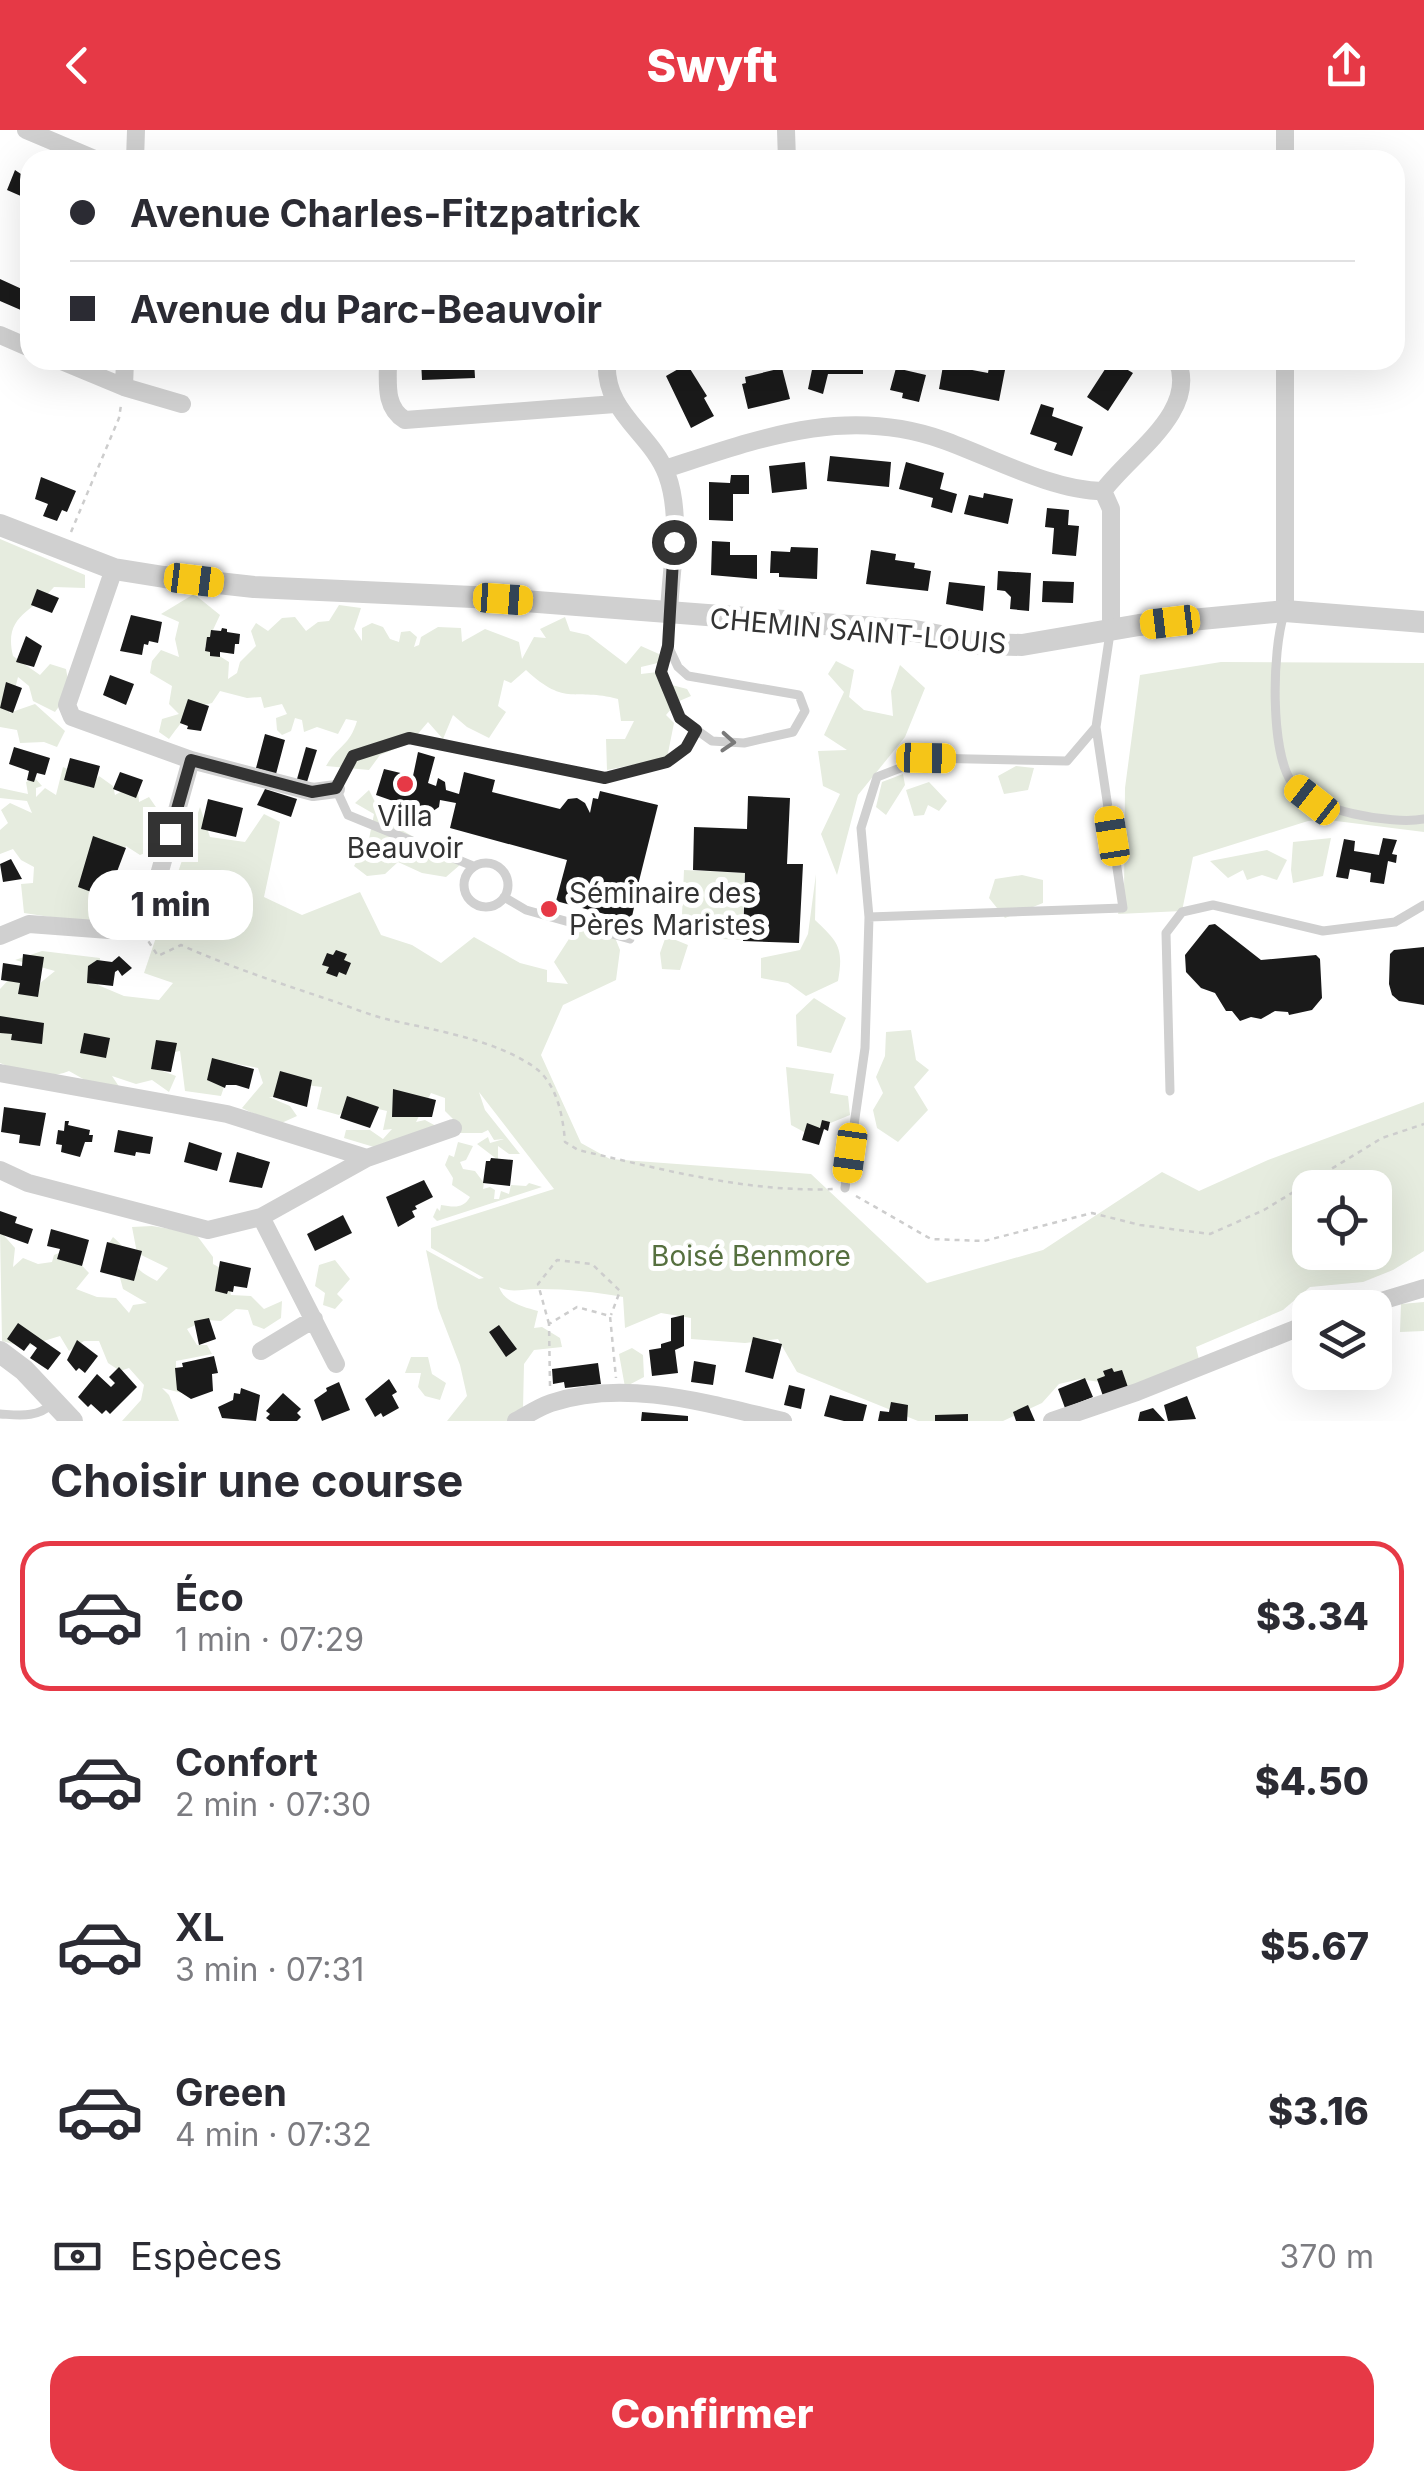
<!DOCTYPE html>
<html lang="fr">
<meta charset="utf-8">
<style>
:root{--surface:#fff;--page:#f7f7f7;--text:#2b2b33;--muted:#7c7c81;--line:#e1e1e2;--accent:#e63946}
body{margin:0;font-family:Inter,sans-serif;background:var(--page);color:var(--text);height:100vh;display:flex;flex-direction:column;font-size:38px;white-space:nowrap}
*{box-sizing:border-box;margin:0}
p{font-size:32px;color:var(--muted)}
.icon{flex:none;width:55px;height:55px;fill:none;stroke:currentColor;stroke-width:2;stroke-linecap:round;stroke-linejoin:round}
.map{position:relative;height:1291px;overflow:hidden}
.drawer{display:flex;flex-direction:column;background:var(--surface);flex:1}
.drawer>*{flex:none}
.guide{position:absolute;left:20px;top:20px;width:1385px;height:220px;border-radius:30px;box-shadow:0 10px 40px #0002;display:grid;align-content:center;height:220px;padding:0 50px;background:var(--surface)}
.controls{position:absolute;left:1292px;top:1040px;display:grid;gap:20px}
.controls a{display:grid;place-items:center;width:100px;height:100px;border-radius:20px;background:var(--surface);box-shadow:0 10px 40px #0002;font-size:50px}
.end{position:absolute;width:45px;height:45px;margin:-22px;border:12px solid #333;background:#fff;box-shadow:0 0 0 5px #fff}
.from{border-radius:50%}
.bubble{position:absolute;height:70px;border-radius:30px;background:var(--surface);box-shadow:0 10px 40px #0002;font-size:32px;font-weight:800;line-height:70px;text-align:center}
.car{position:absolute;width:30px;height:60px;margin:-30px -15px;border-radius:12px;box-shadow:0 0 8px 2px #0007;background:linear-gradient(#f5c518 24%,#345 0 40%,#f5c518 0 76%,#345 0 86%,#f5c518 0)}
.guide b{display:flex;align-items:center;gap:35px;height:95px;font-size:38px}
.guide b+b{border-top:2px solid var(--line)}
.guide i{width:25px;height:25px;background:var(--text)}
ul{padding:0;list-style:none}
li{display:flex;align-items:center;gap:30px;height:150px;margin:0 20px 15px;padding:0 30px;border:5px solid transparent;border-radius:30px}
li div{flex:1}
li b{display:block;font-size:38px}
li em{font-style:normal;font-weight:800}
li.active{border-color:var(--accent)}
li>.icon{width:90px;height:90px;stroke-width:1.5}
h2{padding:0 50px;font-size:45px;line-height:120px}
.pay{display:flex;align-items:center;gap:25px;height:110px;padding:0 50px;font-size:38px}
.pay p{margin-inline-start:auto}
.primary-button{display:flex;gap:20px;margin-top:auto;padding:20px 50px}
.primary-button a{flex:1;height:115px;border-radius:30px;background:var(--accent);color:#fff;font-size:40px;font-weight:800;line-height:115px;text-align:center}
header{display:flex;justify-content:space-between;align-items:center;height:130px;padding:0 50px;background:var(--accent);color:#fff;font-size:45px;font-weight:800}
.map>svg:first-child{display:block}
</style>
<header><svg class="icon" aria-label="back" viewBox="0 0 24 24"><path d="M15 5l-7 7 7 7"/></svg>Swyft<svg class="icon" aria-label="share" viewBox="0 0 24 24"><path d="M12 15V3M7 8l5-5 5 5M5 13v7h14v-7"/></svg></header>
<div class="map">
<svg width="1424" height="1291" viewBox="0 0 1424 1291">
<rect width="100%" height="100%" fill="#fff"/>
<path fill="#e6ecdf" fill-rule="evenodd" d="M0,409L85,445V458L54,457C33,482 3,485 13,526L40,545L50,534L66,539L70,561L55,582L33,571L29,556L18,547L9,583L35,574L65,601L57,617L44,612L20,613L17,600L0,597Z
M194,464L220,485L205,517L229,532L228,549L237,543L240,532L256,516L251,501L256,493L268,501L282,488L295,487L306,501L318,492L329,491L339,475L361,478L354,499L362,511V498L372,493L383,497L390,509L399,512L401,502L410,501L417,507L414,517L419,515L421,507L438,497L461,498L462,512L485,499L519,512L522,529L534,507L546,508L540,499L565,487L570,501L588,505L626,534L641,516L659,524L662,532L641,537V544L666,541L668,554L687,559L691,566L677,572L666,585L674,593L667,628L607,640L606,609H625L634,591H621L618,569C574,557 567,578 526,540L511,553L504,550L498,576L506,582L489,608L467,597L453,585L443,609L428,592L410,613L380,625L369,640L326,636C338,615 349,617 357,591L346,589L338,604L317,597L304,602L302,590L295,588L291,601L282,605L277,600L276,588L287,584L282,574L264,578L261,567L247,568L220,561L212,573C191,577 181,593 169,609L159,602L162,589L179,584L169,574L172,556L150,543L152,531L161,520L179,527L175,509L179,492L161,484Z
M836,531L854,540L849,567L864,580L893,586L891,561L900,535L925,558L905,607L858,665L837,745L821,704L840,664L823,656L818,621L847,620L824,605L844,562L828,544Z
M1221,532L1424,533V702L1328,690L1308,691L1193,727L1182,781L1118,784L1124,763L1125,658L1140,545Z
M1016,636L1034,638L1028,660L1004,664L998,646Z
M63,637L84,646L89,658L99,646L113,656L115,665L126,659L138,662L139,672L149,667L169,696L155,719L140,725L126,716L102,762L127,772L136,769V787L103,795L24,783L21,754L33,753L34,737L21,730L13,719L0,724V700L8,693L1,680L10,673L32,683L27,671L0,668V658L28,664L26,652L35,648L42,656L36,658V667L45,658L56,665Z
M903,644L905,655L886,685L876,677L882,652Z
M929,652L947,671L939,681L928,675L924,685L914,686L906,660Z
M369,660L384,690L461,734L446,747L422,743L398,732L385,744L367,746L354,736L369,709L374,684L355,673Z
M200,677L210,707L245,712L264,684L280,692L264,767L302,785L360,762L381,805L412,815L441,833L474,807L520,833L547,840V852L568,854L554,832L578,795L608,790L620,820L616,850L563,875L541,925L581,1013L610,1029L811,1044L927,1153L1043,1120L1162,1042L1199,1061L1268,1030L1424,972V1121L1393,1140L1363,1152L1310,1157L1283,1180L1196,1217L1200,1234L1145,1259L1080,1249L1059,1254L1042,1273L1003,1291H918L797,1242L778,1209L745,1213L691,1209V1188L661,1183L625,1198L623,1167C596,1162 568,1159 540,1159C524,1158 513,1164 499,1157C504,1172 523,1177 538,1181L534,1198L542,1197L560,1208L562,1217L534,1220L524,1234L523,1279L507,1291H447L467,1266L460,1235L438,1178L426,1120L479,1149L484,1148L431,1118V1098L554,1059L479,962L485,980L520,1024H509L498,1016V1030L477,1014L488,1007L490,1013L504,1009L494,1010L488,1000L482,1003H458L453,989L445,981V968L431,963L416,992L425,990L436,996L374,1017L344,1008L346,1000H370L383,1009L392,999L383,1000L387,981L352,973L339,985L317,979L322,957L297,954L296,967H269L290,976L297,986L277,995L242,978L263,953L258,938L232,933L221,966L185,961L180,921L163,924L160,940L176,946L169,962L152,950L136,954L112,946L122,961L85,950L69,941C46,951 22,942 0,933V859L12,846L34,858L55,841L15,830L42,821L100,828L98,855L124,866L159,870L173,853L144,843ZM1310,1058H1375V1122H1310Z
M1331,708L1323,746L1293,753L1291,740L1293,712Z
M1267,720L1287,730L1277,750L1262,745L1247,750L1243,740L1228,748L1210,731Z
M684,740L745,743L742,810L681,807Z
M816,744L815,790C838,812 844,817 838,851L806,866L788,853L761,848V828L800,820L808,804Z
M1022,745L1043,750V773L1005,788L989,768L995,749Z
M666,806L688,815L680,840L662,839L660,823Z
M814,868L846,888L831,923L797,916L796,885Z
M911,900L916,930L929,940L914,957L928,980L898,1012L877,998L873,980L883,963L876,947L885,926L886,902Z
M786,937L834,944L830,963L848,966L850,985L806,1003L791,995Z
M458,1012L473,1016L466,1030L460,1032L463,1039L475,1041L484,1053L483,1059L490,1057L495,1060L494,1069H499L501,1061L509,1064L511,1055L526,1056L529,1053L542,1057L437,1091L433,1087L437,1078L440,1081L441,1075C454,1077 463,1079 470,1067L452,1055L453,1048L445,1035L449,1025L454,1027Z
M152,1096L195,1103L213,1127V1134L226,1141L231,1165L251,1166L264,1179L282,1171L281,1188L264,1199L253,1195L248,1180L236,1179L221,1191L206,1190L187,1199L197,1215H207L212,1224L176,1231V1241L190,1250L182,1263L162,1258L169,1265L179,1291H122L141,1270L144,1255L129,1238L120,1241L108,1233L99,1211H84L69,1221L60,1206L24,1217L2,1211L0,1101L15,1118L13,1137L23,1128L38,1134L52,1132L54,1125L67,1120L89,1143L76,1159L97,1167L116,1168L129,1183L133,1175L147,1173L123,1159L119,1144L105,1138L106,1118L113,1107C135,1126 126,1136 157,1151L168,1138L137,1123L132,1097Z
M335,1130L350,1149L337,1164L343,1170L335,1179L323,1175L325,1163L315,1156L319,1135Z
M1424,1172V1201L1400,1202L1401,1174Z
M632,1218L643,1225L644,1247L625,1257L619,1224Z
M411,1227H428L432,1244L446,1253L440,1270L425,1266L418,1257L421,1243H405Z"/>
<path fill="#1a1a1a" d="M15,40L30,50V70L7,60Z
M30,146V184L0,171V149L24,160Z
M421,230H474L475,248L422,250Z
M814,230H863V244H828L823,264L808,259Z
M944,230L968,234L967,239L988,243L989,237L1005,240L999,271L939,259Z
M1111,230L1133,243L1108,281L1087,267Z
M687,234L707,266L704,268L714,286L691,298L666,246Z
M782,238L790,269L748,279L742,254L746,253L745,247Z
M896,238L926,245L919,272L902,268L903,263L890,260Z
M1041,274L1054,278L1052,286L1083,297L1072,326L1054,320L1057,313L1030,304Z
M830,326L891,332L889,357L827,351Z
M805,332L807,359L772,363L769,336Z
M906,332L944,343L940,359L957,364L952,383L931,377L933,368L899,359Z
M731,345H749V364H733V391L709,390V352L730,353Z
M41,347L76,361L67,382L62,380L57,391L43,386L48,374L35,369Z
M984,363L1013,369L1008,394L964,384L969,365L983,368Z
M1047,378L1069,380L1068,395L1079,396L1076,426L1052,424L1054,398L1045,397Z
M712,411L730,412V425H757V449L711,445Z
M791,417L818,418L817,449L779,447V443H770L771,421L790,422Z
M871,420L896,424L895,430L915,433L914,438L931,441L928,461L866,454Z
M998,441L1031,443L1029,481L1010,479L1011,467L1005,461L997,460Z
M1043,451L1074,452L1073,473L1042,472Z
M949,452L985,456L983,481L946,474Z
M37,459L59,468L52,483L31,475Z
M131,485L162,492L158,513L149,511L148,515L144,514L142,525L120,521Z
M222,498L227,499V502L240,504L239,514H235L234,524L220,522V527L210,526V522L205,521L207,507H210L211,500L221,501Z
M26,506L42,516L34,537L16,532Z
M110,545L134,554L126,575L103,565Z
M6,552L22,558L13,583L0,578Z
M188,569L209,576L201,601L187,599L188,596L180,593Z
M265,604L285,610L276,644L256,638Z
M14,617L50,628L45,645L37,643L34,652L27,650L29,641L9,634Z
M306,617L317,620L307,652L297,649Z
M418,622L435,627L428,653L436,656L438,648L445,652L446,660L459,664L464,642L495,650L492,662L560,679L568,669L577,668L585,673L590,683L593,668L598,669L600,661L658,675L637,759L643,761L640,774L635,773L631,791L556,771L567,730L450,698L456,673L440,670L439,677L430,683L428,690L392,677L393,671L376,665L384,639L413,646Z
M70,628L100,636L94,658L64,650Z
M120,642L143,650L136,668L113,659Z
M265,659L297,669L291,687L257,675Z
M748,666L790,668L787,734H803L799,813L743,811L745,743L693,740L694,697L747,699Z
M208,669L243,678L236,707L201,699Z
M93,706L126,718L107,768L78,757Z
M1383,708L1397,710L1392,724L1397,725L1396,733L1388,731L1384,754L1370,752L1371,743L1350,739L1348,749L1336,747L1344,709L1355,711L1354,721L1379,725Z
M11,729L22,749L3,752L0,734Z
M1215,794L1261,830L1316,825L1320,829L1322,868L1312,880L1289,885L1288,882L1275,881L1261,889L1251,887L1240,891L1232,881H1226L1215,863L1201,858L1186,842L1185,825L1209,795Z
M1424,817V875L1399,871L1392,865L1389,854L1390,824L1394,820Z
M336,820L347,824L344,830L351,833L346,845L339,842L337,847L326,843L329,837L322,835L327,823L333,825Z
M23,824L44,827L38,867L18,864L20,853L1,850L3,833L22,836Z
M119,826L132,838L122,846L118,840L115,842L113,856L87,853L88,836L97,830L112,832Z
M0,886L44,893L42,914L11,910L12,904L0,903Z
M84,903L110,908L106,928L80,923Z
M156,910L177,913L171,942L151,939Z
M212,928L254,939L249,959L236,955H226L225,958L207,950Z
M280,941L312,950L307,977L273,967Z
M393,959L436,970L432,987H392Z
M347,966L379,977L370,998L340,988Z
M4,977L46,983L40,1016L19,1013L20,1005L1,1002Z
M822,990L830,992L828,1001L824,999L819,1015L802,1010L807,993L820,998Z
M65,991H69L68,995L90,1000L89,1005H93L92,1012H85L80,1027L61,1022L62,1015L56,1014L58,1000L64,1001Z
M118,1000L153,1007L150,1024L136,1022L135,1026L114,1022Z
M189,1012L222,1023L217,1041L184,1032Z
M237,1022L270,1032L262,1058L229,1052Z
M491,1028L513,1030L510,1056L483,1053L486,1031H490Z
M424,1050L433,1067L415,1076L417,1079L412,1081L415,1087L398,1097L386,1067Z
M0,1081L17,1087L15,1093L33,1099L28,1114L0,1104Z
M343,1085L352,1103L315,1121L307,1104Z
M51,1099L89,1110L82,1136L57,1129L60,1119L47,1116Z
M107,1112L142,1121L134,1151L100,1142Z
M220,1131L251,1138L247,1158L234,1156L233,1162L228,1161L227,1164L215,1161Z
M684,1185V1216L675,1220L678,1243L652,1246L649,1220L661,1218V1214L671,1211V1188Z
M209,1188L216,1209L199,1215L194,1191Z
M18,1193L61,1223L48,1240L30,1228L37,1218L30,1213L24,1221L7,1209Z
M499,1195L517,1219L506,1227L489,1202Z
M753,1207L782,1214L773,1249L745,1242Z
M77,1210L98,1226L85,1243L79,1238L76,1241L67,1230Z
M214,1226L218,1243L212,1244L213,1261L191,1269L177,1260L175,1238L183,1237L182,1233Z
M694,1231L716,1235L713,1255L691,1252Z
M598,1233L601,1254L565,1258L564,1252L553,1254L552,1239Z
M119,1237L137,1257L110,1284L106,1280L102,1284L91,1274L88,1277L78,1267L97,1244L111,1257L115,1253L109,1247Z
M1112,1238L1114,1242L1122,1240L1129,1260L1103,1266L1097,1249L1105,1246L1103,1241Z
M1085,1248L1093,1267L1065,1278L1058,1259Z
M389,1249L397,1262L392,1265L399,1278L383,1287L381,1283L375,1287L365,1269Z
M339,1252L350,1280L322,1291L314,1270L327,1261L326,1258Z
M789,1255L805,1259L801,1279L784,1275Z
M241,1258L260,1265L256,1291L222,1288L218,1277L233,1270L234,1263L240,1264Z
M283,1263L301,1279L297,1283L301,1287L297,1291H270L266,1288L270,1284L266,1281Z
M830,1265L867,1275L863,1291H844L824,1286Z
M1187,1266L1196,1289L1168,1291L1164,1275Z
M891,1272L908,1275L907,1291H878L880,1281L889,1282Z
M1028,1275L1035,1291H1016L1013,1282Z
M1153,1278L1165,1291H1138L1140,1282Z
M642,1282L688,1286V1291H641Z
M968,1284V1291H935V1285Z"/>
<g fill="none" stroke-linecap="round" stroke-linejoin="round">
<path stroke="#cdcdcd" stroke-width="2.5" stroke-dasharray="5 5" stroke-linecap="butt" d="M71,402L119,288L121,275
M143,803L158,826L181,815C228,836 276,852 324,868C346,875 368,885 390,890C434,900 496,910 534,937C557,953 563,986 565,1012L578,1020C661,1039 749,1063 835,1059
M856,1066L931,1109L984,1111L1092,1083L1140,1095L1210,1104L1264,1080L1382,1008L1424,994
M549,1194L538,1154L557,1130L592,1134L620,1161L611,1185
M550,1256L549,1194L577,1177L610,1186L616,1248"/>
<path stroke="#d0d0d0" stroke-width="9" d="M1284,484C1272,521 1270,621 1292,653C1311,681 1392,695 1424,689
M668,516L678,537L688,546L799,565L805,581L793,602L744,613L712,611L680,588L661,542L668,516L669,485
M464 755a22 22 0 1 1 44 0a22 22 0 1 1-44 0Z
M473,736L348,685L336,659L353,626L409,607L605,649L667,632L686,618L696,600
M504,767L526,780L630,809
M869,787L1123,778L1096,597L1110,503
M1170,961L1166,803L1182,782L1213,775L1323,801L1395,792L1424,775
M845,1058L865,918L869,787L861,698L877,647L926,628L1067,631L1096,597
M0,1284C19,1285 37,1288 52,1274"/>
<path stroke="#d0d0d0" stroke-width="18" d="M26,0L97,30
M786,0L787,30
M1285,0V30
M135,30L136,0
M0,205L30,218
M59,230L124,257L182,274
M388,230C388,253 384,277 405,290L615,274
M607,230C603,283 651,302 667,345C683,389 670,439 669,485
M124,257L125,230
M665,339C758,309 845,275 943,310C991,327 1053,361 1103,361
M1103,361C1131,323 1199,282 1177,230
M1103,361L1111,379V499
M114,439L67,575L72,587L191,630L313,662L336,659
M1285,481V230
M0,806L29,794L109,800L135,790L150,777L191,630
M0,943L227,984L367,1028
M0,1040L28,1053L208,1100L261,1087L367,1028L453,998
M261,1087L336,1234
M1358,1178L1424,1158
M261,1221L314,1189
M516,1291C527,1285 539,1277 551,1273C625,1248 710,1274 783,1291
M1052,1291L1137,1262L1310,1193"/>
<path stroke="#d0d0d0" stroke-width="22" d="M0,395L114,439L164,447L254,457L473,467L915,501L981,514L1022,515L1139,495L1285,481L1424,492
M0,1222L24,1240L72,1291"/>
</g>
<defs><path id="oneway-chevron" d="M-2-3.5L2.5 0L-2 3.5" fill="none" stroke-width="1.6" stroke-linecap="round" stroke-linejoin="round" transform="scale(2.5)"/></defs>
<use stroke="#7a7a7a" href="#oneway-chevron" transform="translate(728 612) rotate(4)"/>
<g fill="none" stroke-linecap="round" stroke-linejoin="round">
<path stroke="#333" stroke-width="12" d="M170,704L191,630L312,662L336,658L353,626L409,608L605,648L667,632L686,618L696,600L680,588L661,542L668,516L674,412"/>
</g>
<g fill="#e63946" stroke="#fff" stroke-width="4">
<circle cx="405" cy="654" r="10"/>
<circle cx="549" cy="779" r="10"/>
</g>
<g text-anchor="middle" stroke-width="10" stroke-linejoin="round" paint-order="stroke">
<g font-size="28" fill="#333" stroke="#fff">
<text transform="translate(858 501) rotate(5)" y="10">CHEMIN SAINT-LOUIS</text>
</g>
<g font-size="28" fill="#333" stroke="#fff">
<text x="405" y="696">Villa<tspan x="405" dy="32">Beauvoir</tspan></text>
<text x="569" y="773" text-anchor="start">Séminaire des<tspan x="569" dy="32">Pères Maristes</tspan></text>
</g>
<g font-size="28" fill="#56703f" stroke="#fff">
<text x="751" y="1136">Boisé Benmore</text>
</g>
</g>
</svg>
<div class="controls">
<a><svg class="icon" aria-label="locate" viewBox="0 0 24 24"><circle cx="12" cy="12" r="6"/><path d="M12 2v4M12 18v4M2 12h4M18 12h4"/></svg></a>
<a><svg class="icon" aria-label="layers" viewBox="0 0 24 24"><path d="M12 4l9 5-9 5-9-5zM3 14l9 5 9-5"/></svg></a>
</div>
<i class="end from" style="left:674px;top:412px"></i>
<i class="end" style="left:170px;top:704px"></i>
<div class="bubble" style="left:88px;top:740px;width:165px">1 min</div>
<i class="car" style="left:194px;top:450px;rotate:97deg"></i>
<i class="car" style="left:503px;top:469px;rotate:94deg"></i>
<i class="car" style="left:1170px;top:492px;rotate:263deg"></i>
<i class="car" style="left:926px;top:628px;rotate:91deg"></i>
<i class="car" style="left:1312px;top:670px;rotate:308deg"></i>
<i class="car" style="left:1112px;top:706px;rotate:351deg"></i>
<i class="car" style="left:850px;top:1023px;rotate:188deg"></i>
<div class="guide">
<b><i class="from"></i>Avenue Charles-Fitzpatrick</b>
<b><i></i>Avenue du Parc-Beauvoir</b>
</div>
</div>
<section class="drawer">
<h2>Choisir une course</h2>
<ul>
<li class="active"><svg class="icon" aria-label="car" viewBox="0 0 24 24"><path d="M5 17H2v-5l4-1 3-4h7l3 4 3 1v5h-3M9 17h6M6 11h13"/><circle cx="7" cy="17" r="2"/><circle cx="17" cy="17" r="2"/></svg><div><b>Éco</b><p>1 min · 07:29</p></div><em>$3.34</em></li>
<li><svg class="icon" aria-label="car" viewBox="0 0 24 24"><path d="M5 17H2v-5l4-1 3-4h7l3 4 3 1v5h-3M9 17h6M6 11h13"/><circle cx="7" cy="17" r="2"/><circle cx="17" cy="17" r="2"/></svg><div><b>Confort</b><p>2 min · 07:30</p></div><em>$4.50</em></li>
<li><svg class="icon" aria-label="car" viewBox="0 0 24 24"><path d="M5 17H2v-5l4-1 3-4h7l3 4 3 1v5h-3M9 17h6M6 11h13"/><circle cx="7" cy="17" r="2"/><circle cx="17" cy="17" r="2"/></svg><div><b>XL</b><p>3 min · 07:31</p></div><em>$5.67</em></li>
<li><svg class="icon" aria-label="car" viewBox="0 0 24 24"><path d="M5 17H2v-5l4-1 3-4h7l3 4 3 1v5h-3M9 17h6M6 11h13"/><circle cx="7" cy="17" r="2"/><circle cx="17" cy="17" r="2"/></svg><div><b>Green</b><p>4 min · 07:32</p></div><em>$3.16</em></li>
</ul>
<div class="pay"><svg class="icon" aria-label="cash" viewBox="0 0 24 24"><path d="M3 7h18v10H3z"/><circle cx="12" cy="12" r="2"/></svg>Espèces<p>370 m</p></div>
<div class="primary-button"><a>Confirmer</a></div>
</section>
